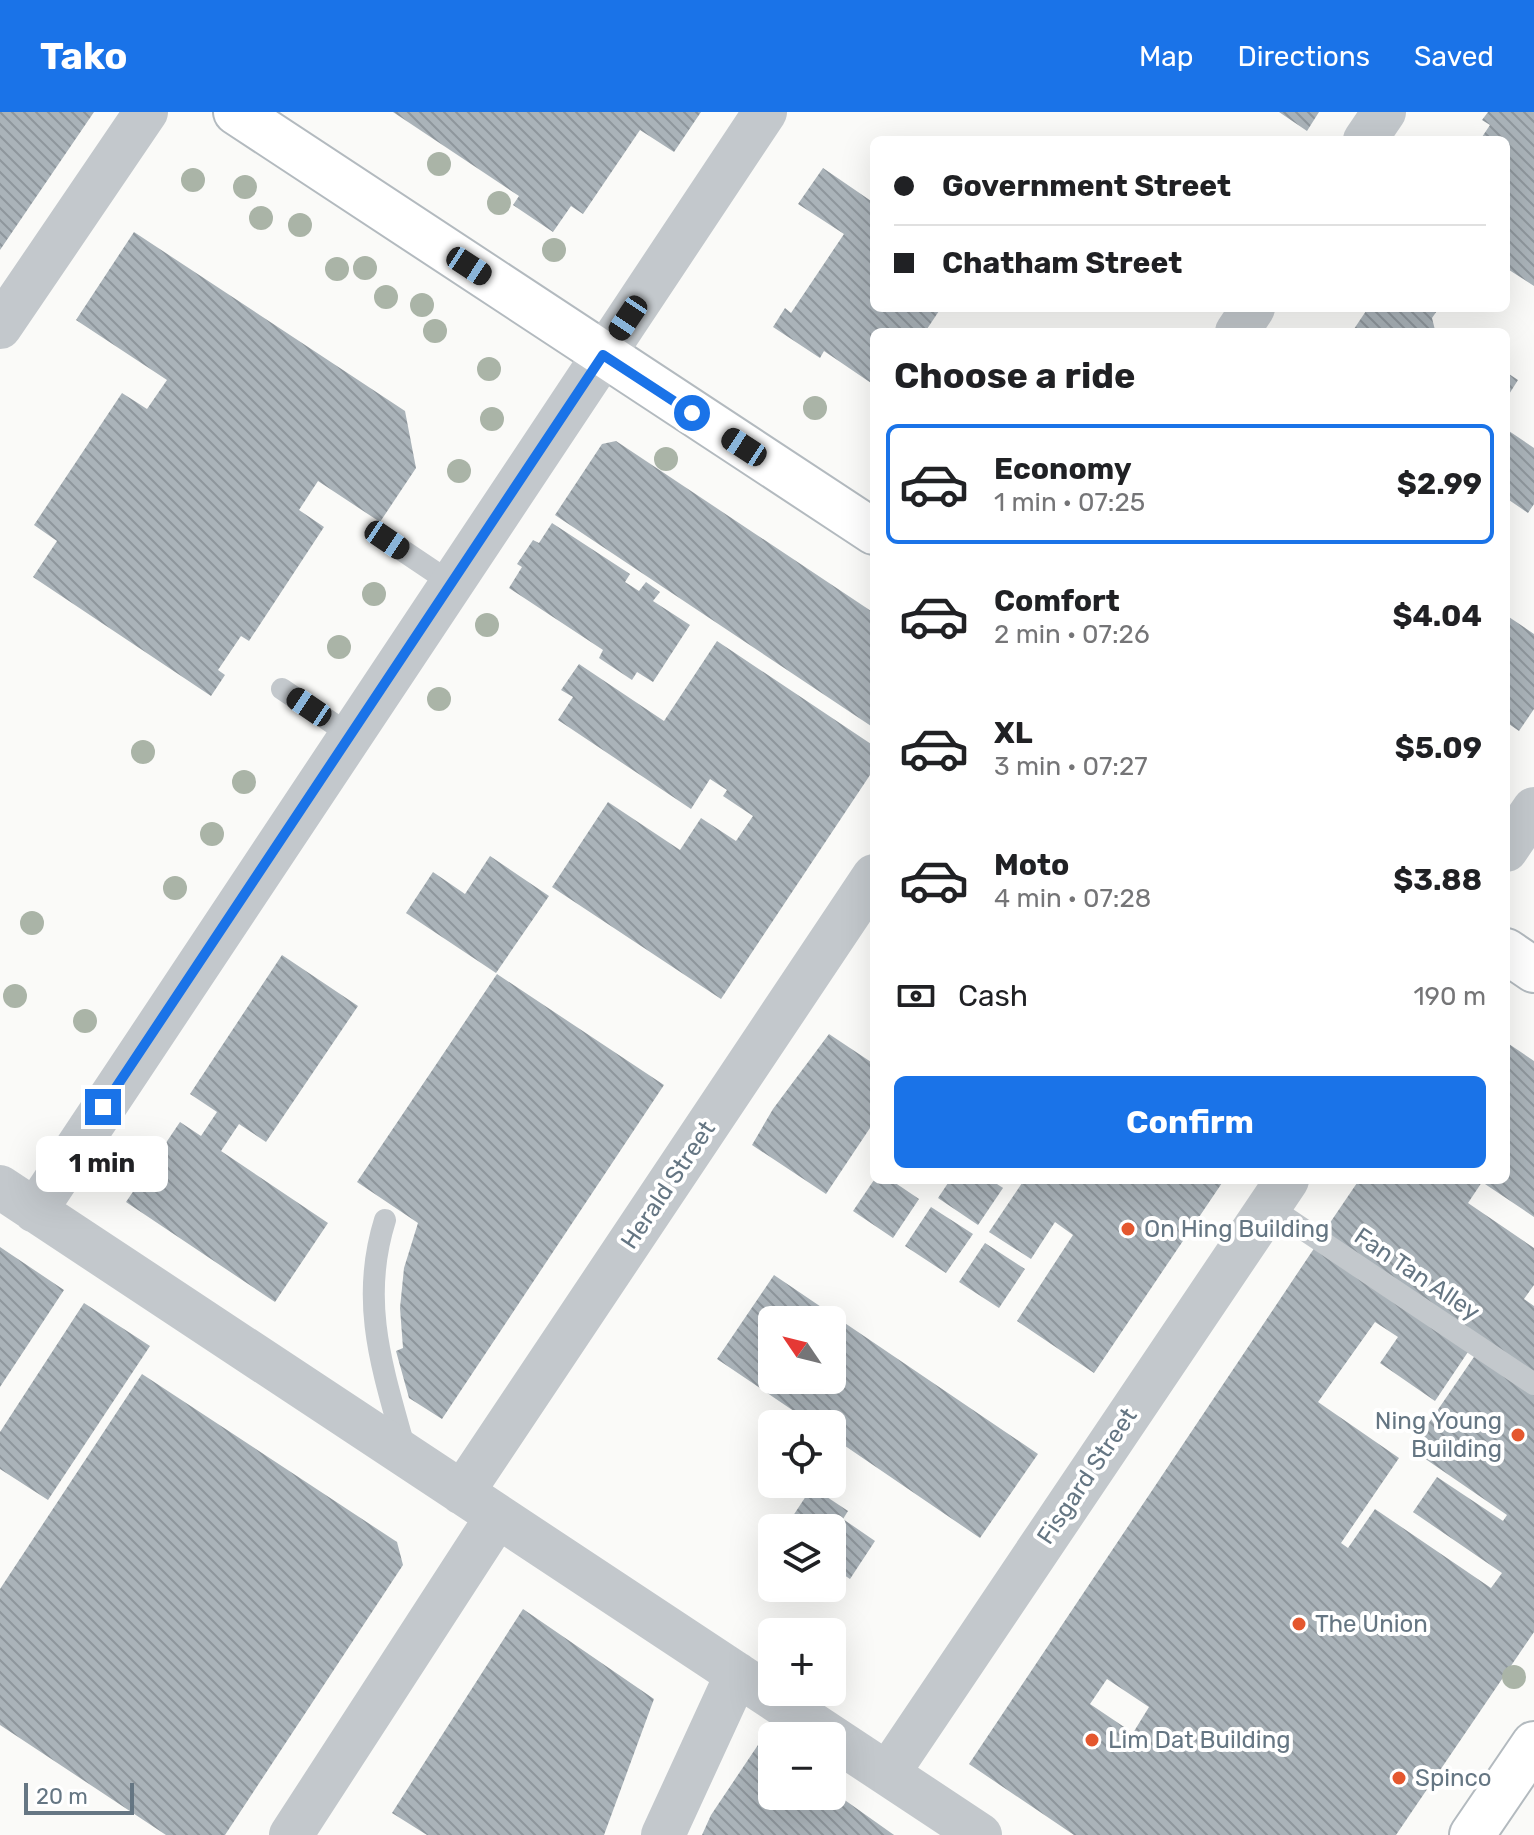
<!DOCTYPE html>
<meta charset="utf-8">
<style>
:root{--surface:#fff;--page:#f2f2f2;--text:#202124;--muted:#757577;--line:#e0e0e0;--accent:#1a73e8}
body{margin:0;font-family:Rubik,sans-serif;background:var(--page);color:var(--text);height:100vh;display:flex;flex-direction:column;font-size:30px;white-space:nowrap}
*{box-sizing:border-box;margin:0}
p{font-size:26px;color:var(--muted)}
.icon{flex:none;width:44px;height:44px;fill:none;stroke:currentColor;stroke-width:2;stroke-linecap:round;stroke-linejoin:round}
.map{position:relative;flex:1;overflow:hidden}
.side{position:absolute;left:870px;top:216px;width:640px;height:856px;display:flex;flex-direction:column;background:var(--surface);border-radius:12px;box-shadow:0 8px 32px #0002}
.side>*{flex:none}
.banner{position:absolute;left:870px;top:24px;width:640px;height:176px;border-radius:12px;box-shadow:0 8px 32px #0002;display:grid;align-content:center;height:176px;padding:0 24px;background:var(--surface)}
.needle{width:52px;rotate:305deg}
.fabs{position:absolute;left:758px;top:1194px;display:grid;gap:16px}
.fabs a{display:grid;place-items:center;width:88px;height:88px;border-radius:12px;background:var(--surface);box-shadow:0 8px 32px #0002;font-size:40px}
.scale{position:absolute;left:24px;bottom:20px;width:110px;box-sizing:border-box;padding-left:8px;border:4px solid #657683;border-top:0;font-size:22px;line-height:28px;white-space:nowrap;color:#657683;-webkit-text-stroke:6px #fff;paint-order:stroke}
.end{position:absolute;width:36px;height:36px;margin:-18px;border:10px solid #1a73e8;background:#fff;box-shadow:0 0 0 4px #fff}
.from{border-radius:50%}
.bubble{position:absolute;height:56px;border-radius:12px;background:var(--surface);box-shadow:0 8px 32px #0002;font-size:26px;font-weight:700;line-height:56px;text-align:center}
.car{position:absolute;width:24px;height:48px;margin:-24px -12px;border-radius:10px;box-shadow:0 0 6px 2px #0007;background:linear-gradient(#222 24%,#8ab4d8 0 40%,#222 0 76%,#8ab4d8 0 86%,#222 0)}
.banner b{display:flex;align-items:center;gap:28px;height:76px;font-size:30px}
.banner b+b{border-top:2px solid var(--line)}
.banner i{width:20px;height:20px;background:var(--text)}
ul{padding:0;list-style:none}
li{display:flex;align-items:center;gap:24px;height:120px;margin:0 16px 12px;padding:0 8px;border:4px solid transparent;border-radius:12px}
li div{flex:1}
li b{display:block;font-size:30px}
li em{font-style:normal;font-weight:700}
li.selected{border-color:var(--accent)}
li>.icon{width:72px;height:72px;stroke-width:1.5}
h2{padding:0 24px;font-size:36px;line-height:96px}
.pay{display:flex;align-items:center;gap:20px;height:88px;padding:0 24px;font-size:30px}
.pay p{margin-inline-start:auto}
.primary-button{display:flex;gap:16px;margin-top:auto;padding:16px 24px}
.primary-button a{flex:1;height:92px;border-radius:12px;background:var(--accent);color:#fff;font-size:32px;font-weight:700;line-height:92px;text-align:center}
header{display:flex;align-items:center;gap:48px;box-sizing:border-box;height:112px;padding:0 40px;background:var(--accent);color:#fff}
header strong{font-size:38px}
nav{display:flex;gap:44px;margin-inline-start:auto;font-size:28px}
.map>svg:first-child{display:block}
</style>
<header>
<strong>Tako</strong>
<nav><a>Map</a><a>Directions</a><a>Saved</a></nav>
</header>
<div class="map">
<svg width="1534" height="1723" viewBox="0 0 1534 1723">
<defs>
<pattern id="building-back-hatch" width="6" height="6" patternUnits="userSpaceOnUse" patternTransform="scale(2)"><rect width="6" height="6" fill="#aab3b9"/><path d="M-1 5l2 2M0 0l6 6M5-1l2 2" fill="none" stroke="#8e969c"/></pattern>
</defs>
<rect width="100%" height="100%" fill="#fafaf8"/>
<path fill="url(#building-back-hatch)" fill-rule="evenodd" d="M0,0H94L0,138Z
M393,0H701L674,40L640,18L583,102L571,94L553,120L513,93L519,84Z
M1279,0H1319L1307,19Z
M1488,0H1534V174L1506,156V28H1480L1490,13L1482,8Z
M823,56L874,91V196H941L925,220H874V273L824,239L820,246L773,215L785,196L791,201L844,122L798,92Z
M134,120L405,299L416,356L380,410L318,369L299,398L324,415L249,529L241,524L218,558L225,563L211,584L33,465L57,429L34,413L122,281L147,297L167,268L76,208Z
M1368,196H1439L1432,206L1435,218L1439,220H1352Z
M1506,260L1518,268L1506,287Z
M1506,317L1534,336V392L1528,401L1506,386Z
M616,329L874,501V616L555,403L602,332Z
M552,411L630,462L625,470L639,479L646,470L660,480L653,489L690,513L653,570L637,560L632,568L599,546L603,538L509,476L522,455L517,452L533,428L539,431Z
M1506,503L1534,522V597L1519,619L1506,610Z
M717,529L874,634V657L721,887L552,775L608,690L680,738L701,706L736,729L753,704L723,684L727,678L710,667L691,697L558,608L573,585L561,578L579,552L664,609Z
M490,744L549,784L496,861L406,801L433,760L465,782Z
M282,843L358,894L266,1030L239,1012L221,1039L328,1111L275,1190L126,1090L180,1010L201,1024L217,1000L190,982Z
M497,862L664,973L442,1307L409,1286L396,1239L403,1236L400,1196L404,1156L418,1111L357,1070Z
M829,922L874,952V1010L826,1082L752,1033L773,997Z
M1506,930L1534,949V1105L1482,1070L1468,1091L1534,1136V1173L1524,1187L1534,1194V1267L1321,1124L1359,1068H1506Z
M874,1068H891L919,1087L893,1126L853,1099Z
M950,1068H991L1003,1076L978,1113L938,1086Z
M1024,1068H1224L1094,1261L1017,1209L1073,1123L1055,1110L1031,1147L989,1120Z
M931,1095L973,1122L946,1161L905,1134Z
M985,1131L1025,1157L999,1196L959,1170Z
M1317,1132L1470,1237L1435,1289L1380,1251L1398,1225L1375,1210L1318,1290L1399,1346L1341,1431L1348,1436L1375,1397L1491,1476L1502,1461L1413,1400L1437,1365L1503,1409L1507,1403L1411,1337L1476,1242L1534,1281V1520L1396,1723H1074L969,1652ZM1107,1567L1149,1595L1133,1621L1090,1592Z
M0,1135L64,1178L0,1275Z
M774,1163L1038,1342L980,1426L832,1325V1312H813L717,1247ZM772,1208H832V1268H772Z
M84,1191L150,1234L48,1388L0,1357V1320Z
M142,1262L397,1430L403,1453L225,1723H166L0,1613V1477Z
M812,1375L848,1399L843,1407L875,1429L850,1467L832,1455V1416H785Z
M523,1497L654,1587L604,1723H427L392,1701Z
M760,1630L772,1638V1684H832V1679L894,1723H702L711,1703Z"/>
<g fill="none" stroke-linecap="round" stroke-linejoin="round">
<defs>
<path id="secondary" d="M236,0L874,420
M1506,839L1534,858
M1472,1723L1534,1632"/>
</defs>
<use href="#secondary" stroke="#b3babf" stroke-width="48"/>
<path stroke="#c3c8cc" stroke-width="22" d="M387,428L451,471
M282,577L350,623
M1270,1095L1534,1272
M385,1108C359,1191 383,1258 405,1338"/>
<path stroke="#c3c8cc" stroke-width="44" d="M0,215L146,0"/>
<path stroke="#c3c8cc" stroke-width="44" d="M1365,28L1384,0
M1237,220L1253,196
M1506,738L1534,697
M0,1075L980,1723
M35,1099L765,0
M462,1381L874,764
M888,1661L1287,1068
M291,1723L497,1405
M663,1723L737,1562"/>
<use href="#secondary" stroke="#fff" stroke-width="44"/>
</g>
<g fill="#aab4a7">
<circle cx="439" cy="52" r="12"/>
<circle cx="193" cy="68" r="12"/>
<circle cx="245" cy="75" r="12"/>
<circle cx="499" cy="91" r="12"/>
<circle cx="261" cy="106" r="12"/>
<circle cx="300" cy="113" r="12"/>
<circle cx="554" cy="138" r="12"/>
<circle cx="365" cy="156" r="12"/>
<circle cx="337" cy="157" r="12"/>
<circle cx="386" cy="185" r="12"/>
<circle cx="422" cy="193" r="12"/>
<circle cx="435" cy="219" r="12"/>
<circle cx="489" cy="257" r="12"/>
<circle cx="815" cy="296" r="12"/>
<circle cx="492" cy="307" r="12"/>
<circle cx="666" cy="347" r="12"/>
<circle cx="459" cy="359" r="12"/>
<circle cx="374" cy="482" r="12"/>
<circle cx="487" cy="513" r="12"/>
<circle cx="339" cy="535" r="12"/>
<circle cx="439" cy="587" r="12"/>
<circle cx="143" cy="640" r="12"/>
<circle cx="244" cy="670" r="12"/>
<circle cx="212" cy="722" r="12"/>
<circle cx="175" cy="776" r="12"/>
<circle cx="32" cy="811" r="12"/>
<circle cx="15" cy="884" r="12"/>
<circle cx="85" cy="909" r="12"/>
<circle cx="1514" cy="1565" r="12"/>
</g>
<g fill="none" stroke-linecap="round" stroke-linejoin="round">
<path stroke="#1a73e8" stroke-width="10" d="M103,995L603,243L692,301"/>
</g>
<g fill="#e4572e" stroke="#fff" stroke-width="3">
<circle cx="1128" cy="1117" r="8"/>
<circle cx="1518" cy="1323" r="8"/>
<circle cx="1299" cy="1512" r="8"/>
<circle cx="1092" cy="1628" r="8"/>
<circle cx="1399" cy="1666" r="8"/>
</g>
<g text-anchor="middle" stroke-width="8" stroke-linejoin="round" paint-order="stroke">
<g font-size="24" fill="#657683" stroke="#fff">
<text transform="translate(668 1073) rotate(-56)" y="8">Herald Street</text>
<text transform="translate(1417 1162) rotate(34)" y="8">Fan Tan Alley</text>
<text transform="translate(1087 1364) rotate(-56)" y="8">Fisgard Street</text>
</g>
<g font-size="24" fill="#657683" stroke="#fff" text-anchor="start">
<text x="1144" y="1125">On Hing Building</text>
<text x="1502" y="1317" text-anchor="end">Ning Young<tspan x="1502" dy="28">Building</tspan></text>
<text x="1315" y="1520">The Union</text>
<text x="1108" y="1636">Lim Dat Building</text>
<text x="1415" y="1674">Spinco</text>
</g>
</g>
</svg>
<div class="fabs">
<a><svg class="needle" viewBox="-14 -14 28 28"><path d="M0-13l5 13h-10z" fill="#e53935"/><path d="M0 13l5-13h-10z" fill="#757577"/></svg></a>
<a><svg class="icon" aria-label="locate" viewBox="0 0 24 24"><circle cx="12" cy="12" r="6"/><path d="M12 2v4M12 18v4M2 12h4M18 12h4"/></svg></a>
<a><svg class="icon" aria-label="layers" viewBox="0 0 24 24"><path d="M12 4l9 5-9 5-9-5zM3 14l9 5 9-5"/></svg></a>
<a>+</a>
<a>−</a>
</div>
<div class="scale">20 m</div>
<i class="end from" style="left:692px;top:301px"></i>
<i class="end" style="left:103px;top:995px"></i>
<div class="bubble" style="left:36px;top:1024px;width:132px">1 min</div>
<i class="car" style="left:469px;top:154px;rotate:123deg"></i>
<i class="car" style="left:628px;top:206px;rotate:214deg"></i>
<i class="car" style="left:744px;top:335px;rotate:303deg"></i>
<i class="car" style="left:387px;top:428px;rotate:124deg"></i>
<i class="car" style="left:309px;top:595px;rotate:304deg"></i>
<div class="banner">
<b><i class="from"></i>Government Street</b>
<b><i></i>Chatham Street</b>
</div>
<section class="side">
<h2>Choose a ride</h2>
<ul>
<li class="selected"><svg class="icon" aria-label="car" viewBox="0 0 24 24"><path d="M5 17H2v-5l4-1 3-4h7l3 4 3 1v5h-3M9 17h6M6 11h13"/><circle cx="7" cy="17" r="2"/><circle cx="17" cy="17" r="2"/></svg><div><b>Economy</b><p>1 min · 07:25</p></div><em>$2.99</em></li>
<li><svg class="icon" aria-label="car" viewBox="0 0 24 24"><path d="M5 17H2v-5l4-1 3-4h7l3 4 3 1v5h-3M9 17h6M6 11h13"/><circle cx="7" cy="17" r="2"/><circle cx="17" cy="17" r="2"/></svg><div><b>Comfort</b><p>2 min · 07:26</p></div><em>$4.04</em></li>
<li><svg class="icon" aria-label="car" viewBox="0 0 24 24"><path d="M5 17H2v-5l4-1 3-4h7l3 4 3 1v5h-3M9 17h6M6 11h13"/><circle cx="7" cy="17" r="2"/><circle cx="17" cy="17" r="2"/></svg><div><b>XL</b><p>3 min · 07:27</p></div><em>$5.09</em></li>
<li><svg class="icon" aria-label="car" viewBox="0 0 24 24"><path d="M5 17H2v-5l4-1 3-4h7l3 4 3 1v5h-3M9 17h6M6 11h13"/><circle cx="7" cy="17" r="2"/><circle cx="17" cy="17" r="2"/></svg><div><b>Moto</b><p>4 min · 07:28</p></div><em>$3.88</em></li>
</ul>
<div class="pay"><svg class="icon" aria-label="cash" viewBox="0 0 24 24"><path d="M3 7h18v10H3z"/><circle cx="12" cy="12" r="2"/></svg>Cash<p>190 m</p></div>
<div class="primary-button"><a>Confirm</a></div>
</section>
</div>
